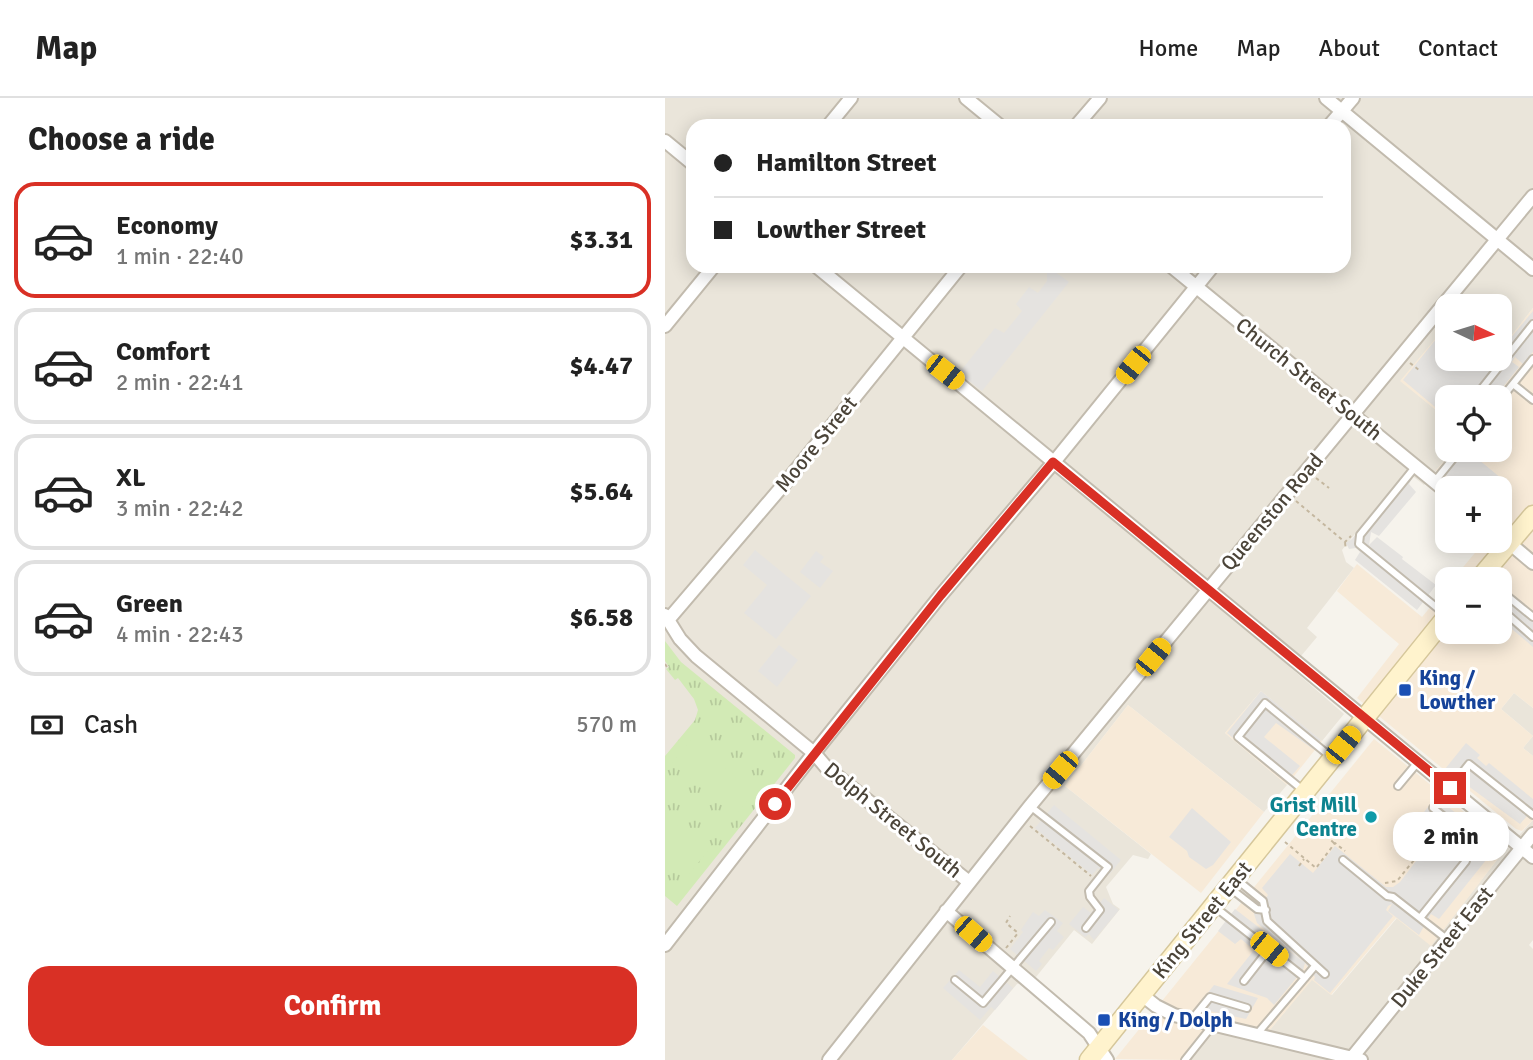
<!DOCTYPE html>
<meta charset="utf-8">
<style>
:root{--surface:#fff;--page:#f2f2f2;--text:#222;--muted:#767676;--line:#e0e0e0;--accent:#d93025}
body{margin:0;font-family:Signika,sans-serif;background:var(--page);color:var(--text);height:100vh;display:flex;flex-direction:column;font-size:26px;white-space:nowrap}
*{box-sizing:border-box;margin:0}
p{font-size:23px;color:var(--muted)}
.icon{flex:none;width:38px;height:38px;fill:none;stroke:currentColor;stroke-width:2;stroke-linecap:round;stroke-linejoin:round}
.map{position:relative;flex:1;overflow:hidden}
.details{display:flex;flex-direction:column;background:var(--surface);width:665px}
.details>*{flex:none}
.guide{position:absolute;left:21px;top:21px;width:665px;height:154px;border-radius:21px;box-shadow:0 4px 18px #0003;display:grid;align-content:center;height:154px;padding:0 28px;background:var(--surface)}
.needle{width:46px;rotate:94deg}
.controls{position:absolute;left:770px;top:196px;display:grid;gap:14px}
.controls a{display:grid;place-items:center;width:77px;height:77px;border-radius:14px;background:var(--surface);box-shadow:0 4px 18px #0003;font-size:35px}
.end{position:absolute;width:32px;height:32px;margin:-16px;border:9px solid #d93025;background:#fff;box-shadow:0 0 0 4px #fff}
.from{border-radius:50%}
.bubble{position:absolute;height:49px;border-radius:21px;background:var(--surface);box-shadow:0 4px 18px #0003;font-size:23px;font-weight:700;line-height:49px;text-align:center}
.car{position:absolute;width:21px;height:42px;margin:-21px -10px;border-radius:9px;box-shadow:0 0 5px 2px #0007;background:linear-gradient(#f5c518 24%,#345 0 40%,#f5c518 0 76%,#345 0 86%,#f5c518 0)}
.guide b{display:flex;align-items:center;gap:24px;height:66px;font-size:26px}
.guide b+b{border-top:2px solid var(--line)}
.guide i{width:18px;height:18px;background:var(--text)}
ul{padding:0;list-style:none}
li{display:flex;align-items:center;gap:21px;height:116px;margin:0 14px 10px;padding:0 14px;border:4px solid var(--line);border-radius:21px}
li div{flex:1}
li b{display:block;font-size:26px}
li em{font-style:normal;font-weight:700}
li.current{border-color:var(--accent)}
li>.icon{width:63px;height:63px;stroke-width:1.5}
h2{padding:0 28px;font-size:32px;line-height:84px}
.pay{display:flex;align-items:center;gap:18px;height:77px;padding:0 28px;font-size:26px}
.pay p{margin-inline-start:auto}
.button{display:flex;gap:14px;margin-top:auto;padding:14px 28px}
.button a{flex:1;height:80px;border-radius:21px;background:var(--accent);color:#fff;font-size:28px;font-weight:700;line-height:80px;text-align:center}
header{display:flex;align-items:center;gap:42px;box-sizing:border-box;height:98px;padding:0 35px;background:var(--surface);border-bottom:2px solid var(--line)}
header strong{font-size:33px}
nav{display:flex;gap:38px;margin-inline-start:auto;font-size:24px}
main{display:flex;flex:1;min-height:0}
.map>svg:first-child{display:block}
</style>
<header>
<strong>Map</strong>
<nav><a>Home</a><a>Map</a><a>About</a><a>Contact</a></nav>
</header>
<main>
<section class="details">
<h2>Choose a ride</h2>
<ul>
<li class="current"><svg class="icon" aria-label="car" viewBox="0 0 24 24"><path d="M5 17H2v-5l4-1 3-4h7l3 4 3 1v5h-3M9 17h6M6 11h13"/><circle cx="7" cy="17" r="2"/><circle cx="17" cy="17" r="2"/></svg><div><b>Economy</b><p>1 min · 22:40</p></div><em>$3.31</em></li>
<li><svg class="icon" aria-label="car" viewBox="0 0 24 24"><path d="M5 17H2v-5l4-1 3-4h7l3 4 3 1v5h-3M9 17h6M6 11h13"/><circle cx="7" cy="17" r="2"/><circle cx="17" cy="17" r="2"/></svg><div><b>Comfort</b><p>2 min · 22:41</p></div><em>$4.47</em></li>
<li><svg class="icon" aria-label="car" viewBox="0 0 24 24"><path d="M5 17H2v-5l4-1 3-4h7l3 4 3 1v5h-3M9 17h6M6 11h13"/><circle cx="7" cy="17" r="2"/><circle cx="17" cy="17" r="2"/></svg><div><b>XL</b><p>3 min · 22:42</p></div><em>$5.64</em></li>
<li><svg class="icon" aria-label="car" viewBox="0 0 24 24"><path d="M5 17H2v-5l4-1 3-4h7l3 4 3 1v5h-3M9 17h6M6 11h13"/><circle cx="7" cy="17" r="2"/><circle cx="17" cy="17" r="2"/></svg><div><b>Green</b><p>4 min · 22:43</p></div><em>$6.58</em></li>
</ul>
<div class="pay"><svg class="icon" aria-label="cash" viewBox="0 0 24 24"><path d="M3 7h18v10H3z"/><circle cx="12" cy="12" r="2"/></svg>Cash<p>570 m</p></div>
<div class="button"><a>Confirm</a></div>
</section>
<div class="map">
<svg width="868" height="962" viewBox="0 0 868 962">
<defs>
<pattern id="grass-tufts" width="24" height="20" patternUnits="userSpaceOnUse" patternTransform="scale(1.75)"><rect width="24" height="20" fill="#d2eab5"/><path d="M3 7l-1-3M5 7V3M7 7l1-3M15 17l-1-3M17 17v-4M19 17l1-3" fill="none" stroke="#b6ca9c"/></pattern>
</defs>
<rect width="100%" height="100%" fill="#f6f3ec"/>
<path fill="#eae5da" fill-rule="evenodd" d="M0,0H868V210L839,248L835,244V208H782V249L771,241L736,283L782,321V352H789L759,387L741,373L677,452L681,464L689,470L642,530L652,539L626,570L679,616L657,643L596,593L560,635L622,687L599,714L463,607L400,688L486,756L483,761L468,757L441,789L448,806L455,811L427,846L409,832L371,879L352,886L287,962H0ZM28,28H679V168H28Z
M849,595L868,610V658L858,650L868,638L836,611Z
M868,722V842L864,847L868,851V962H517L550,920L604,933L647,881L667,897L732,820L766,847L835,758Z"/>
<path fill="#f7ead8" d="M868,210V610L849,595L836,611L868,638L858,650L868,658V722L857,733L851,731L692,600L734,546L672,493L692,466L757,519L782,489V534H835V481H788L820,443H835V390H794L771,372L789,352H835V299H782V321L735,283L771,240L782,249V261H798L811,271L820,261H835V244L839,247Z
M596,593L657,643L622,687L560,635Z
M463,607L599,714L536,795L400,688Z
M709,641L825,735L834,748L835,758L766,848L731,820L666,897L647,882L604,933L550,920L517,962L450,961Z
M318,927L363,962H287Z"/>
<path fill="url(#grass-tufts)" d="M0,543L16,564L130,657V660L12,808L0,798V658L30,622L33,612L29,601L13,580L10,582L1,571L4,569L0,563Z"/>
<path fill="#d2eab5" d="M26,642L89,694L70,718L7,665Z
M0,717L43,753L24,776L0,756Z"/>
<path fill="#e5e3e0" d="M382,168L404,184L317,293L294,275L330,230L339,235L357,213L351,206L364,189L373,195L382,183Z
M868,213V254L858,266L850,259L847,264L854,269L830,299H782V319L738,282L771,241L782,249V261H797L811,271L820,261H835V245L839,248Z
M796,352H810L807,356L837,381L829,390H797L778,375Z
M741,373L748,379L744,386L751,394L714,438L706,434L704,447L712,439L738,459L737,461L771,487L752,512L690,462L695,454L691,450L684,451L681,445L687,441Z
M90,452L146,498L111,541L79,515L102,487L78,467Z
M151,453L159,459L155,464L168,473L155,490L135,474Z
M835,487L868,513V533L852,519L851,521L868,534V549L835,521Z
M114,547L133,562L112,589L93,573Z
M596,593L656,642L648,651L611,625L599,639L635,668L621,684L562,635Z
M801,645L815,657L812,660L821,668L824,665L868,701V722L862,718L855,726L780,671Z
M773,701L801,723L829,752L774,821L766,816L754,837L723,813L727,806L723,808L721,812L728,818L665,895L649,882L650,879L640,865L638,872L609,907L602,900L562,886L589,852L576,841L570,846L553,833L570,811L640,865L592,825L589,816L603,797L597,790L625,756L648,775L670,748L721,789H728L735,784L771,737L786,749L781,758L785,759L787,755L786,743L772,730L774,726L759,714L768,703L770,705Z
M389,707L456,762L443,778L433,770L427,777L370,730Z
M527,710L566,744L548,767L541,771L524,759L522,753L504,739Z
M439,800L454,812L429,842L424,836L420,839L404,826L418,809L426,815Z
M380,812L398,825L392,833L399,839L388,852L384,850L374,863L377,866L371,873L345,851L358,834L356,832L368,814L374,818Z
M294,872L315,889L328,873L348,890L330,912L326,909L315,922L278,890Z
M549,887L593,900L581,921L531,910Z"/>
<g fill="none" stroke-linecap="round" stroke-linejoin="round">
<defs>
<path id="service" d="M848,286L868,302
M810,299L868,226
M835,302L868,261
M751,368L695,437L694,446L782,518
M770,383L795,352
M835,492L868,519
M835,510L868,539
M733,688L753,664
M785,690L804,666L868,717
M639,693L573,639L600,605L666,659
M365,708L443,769L424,793L425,799L435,812L421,830
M768,710L804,739
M678,762L722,798L728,799L783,842
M571,781L598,803L602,823L660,876
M565,790L592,811L601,812
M550,809L640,880
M755,820L801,763L804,739L820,719
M290,882L318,905L386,824
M579,883L604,851
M527,921L545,899L582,910
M592,936L650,868
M520,962L548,927"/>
<path id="minor" d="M301,0L335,28
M661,0L868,171
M163,28L186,0
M411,28L435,0
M664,28L688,0
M0,43L28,66
M151,168L868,759
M506,168L782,394
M0,228L49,168
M835,437L868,465
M0,517L15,541L31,558L149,655L161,669L304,784
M3,522L126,378L296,168
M281,813L424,935L442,962
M0,847L149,655L276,497L389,364L548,168
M477,897L491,908L509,917L696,962
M164,962L365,708L868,98
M685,962L868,736"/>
<path id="secondary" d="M814,481L868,417
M424,962L782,518"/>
</defs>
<use href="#service" stroke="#c2bbae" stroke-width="10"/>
<use href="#minor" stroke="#c2bbae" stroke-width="16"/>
<use href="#secondary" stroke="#d6c79b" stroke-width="21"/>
<path stroke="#c4b79f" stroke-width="2" stroke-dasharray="3.5 3.5" stroke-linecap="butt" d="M745,265L754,272
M651,380L664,390
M631,403L680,444L686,438
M680,445L681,451
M0,566L2,569L1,570
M640,721L641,722
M365,728L426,778
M661,738L669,745
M620,744L651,770L670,745L680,753
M634,768L639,761
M720,785L732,783L758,751H765
M341,850L353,835L341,825L345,818"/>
<use href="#service" stroke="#fff" stroke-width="6"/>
<use href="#minor" stroke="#fff" stroke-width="12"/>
<use href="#secondary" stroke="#fff3cd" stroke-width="18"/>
</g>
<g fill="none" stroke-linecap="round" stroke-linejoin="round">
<path stroke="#d93025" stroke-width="9" d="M110,706L276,497L388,364L785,690"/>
</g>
<g fill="#1a4fb4" stroke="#fff" stroke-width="2.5">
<rect x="733" y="585" width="14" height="14" rx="3.5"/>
<rect x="432" y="915" width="14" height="14" rx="3.5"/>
</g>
<circle fill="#0f9aa8" stroke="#fff" stroke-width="2.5" cx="706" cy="719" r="7"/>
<g text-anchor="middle" stroke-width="6" stroke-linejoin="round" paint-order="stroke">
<g font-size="21" fill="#4b4439" stroke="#fff">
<text transform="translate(644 281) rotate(39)" y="7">Church Street South</text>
<text transform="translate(151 346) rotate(-51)" y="7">Moore Street</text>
<text transform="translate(607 414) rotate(-50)" y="7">Queenston Road</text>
<text transform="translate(228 722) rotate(39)" y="7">Dolph Street South</text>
<text transform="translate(537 822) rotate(-51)" y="7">King Street East</text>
<text transform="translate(777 849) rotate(-51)" y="7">Duke Street East</text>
</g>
<g font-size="21" font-weight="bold" fill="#164399" stroke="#fff" text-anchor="start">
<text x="754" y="587">King /<tspan x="754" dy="24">Lowther</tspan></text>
<text x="453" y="929">King / Dolph</text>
</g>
<g font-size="21" font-weight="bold" fill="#0d838f" stroke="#fff" text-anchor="end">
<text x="692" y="714">Grist Mill<tspan x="692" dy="24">Centre</tspan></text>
</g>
</g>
</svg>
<div class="controls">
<a><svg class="needle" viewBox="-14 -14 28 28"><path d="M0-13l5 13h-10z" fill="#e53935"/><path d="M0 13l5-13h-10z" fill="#767676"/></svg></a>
<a><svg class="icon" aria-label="locate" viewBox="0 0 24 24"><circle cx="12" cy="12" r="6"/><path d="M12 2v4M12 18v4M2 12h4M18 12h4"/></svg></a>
<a>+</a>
<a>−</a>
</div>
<i class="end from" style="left:110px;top:706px"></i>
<i class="end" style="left:785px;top:690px"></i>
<div class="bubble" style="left:728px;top:714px;width:116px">2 min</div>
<i class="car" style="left:468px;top:267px;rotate:219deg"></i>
<i class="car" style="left:280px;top:274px;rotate:128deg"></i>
<i class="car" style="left:488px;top:559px;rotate:39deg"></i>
<i class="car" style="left:678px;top:647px;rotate:39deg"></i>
<i class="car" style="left:395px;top:672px;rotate:220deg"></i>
<i class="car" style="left:308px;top:836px;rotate:131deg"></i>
<i class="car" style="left:604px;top:851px;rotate:129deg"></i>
<div class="guide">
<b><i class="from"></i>Hamilton Street</b>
<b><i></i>Lowther Street</b>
</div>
</div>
</main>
